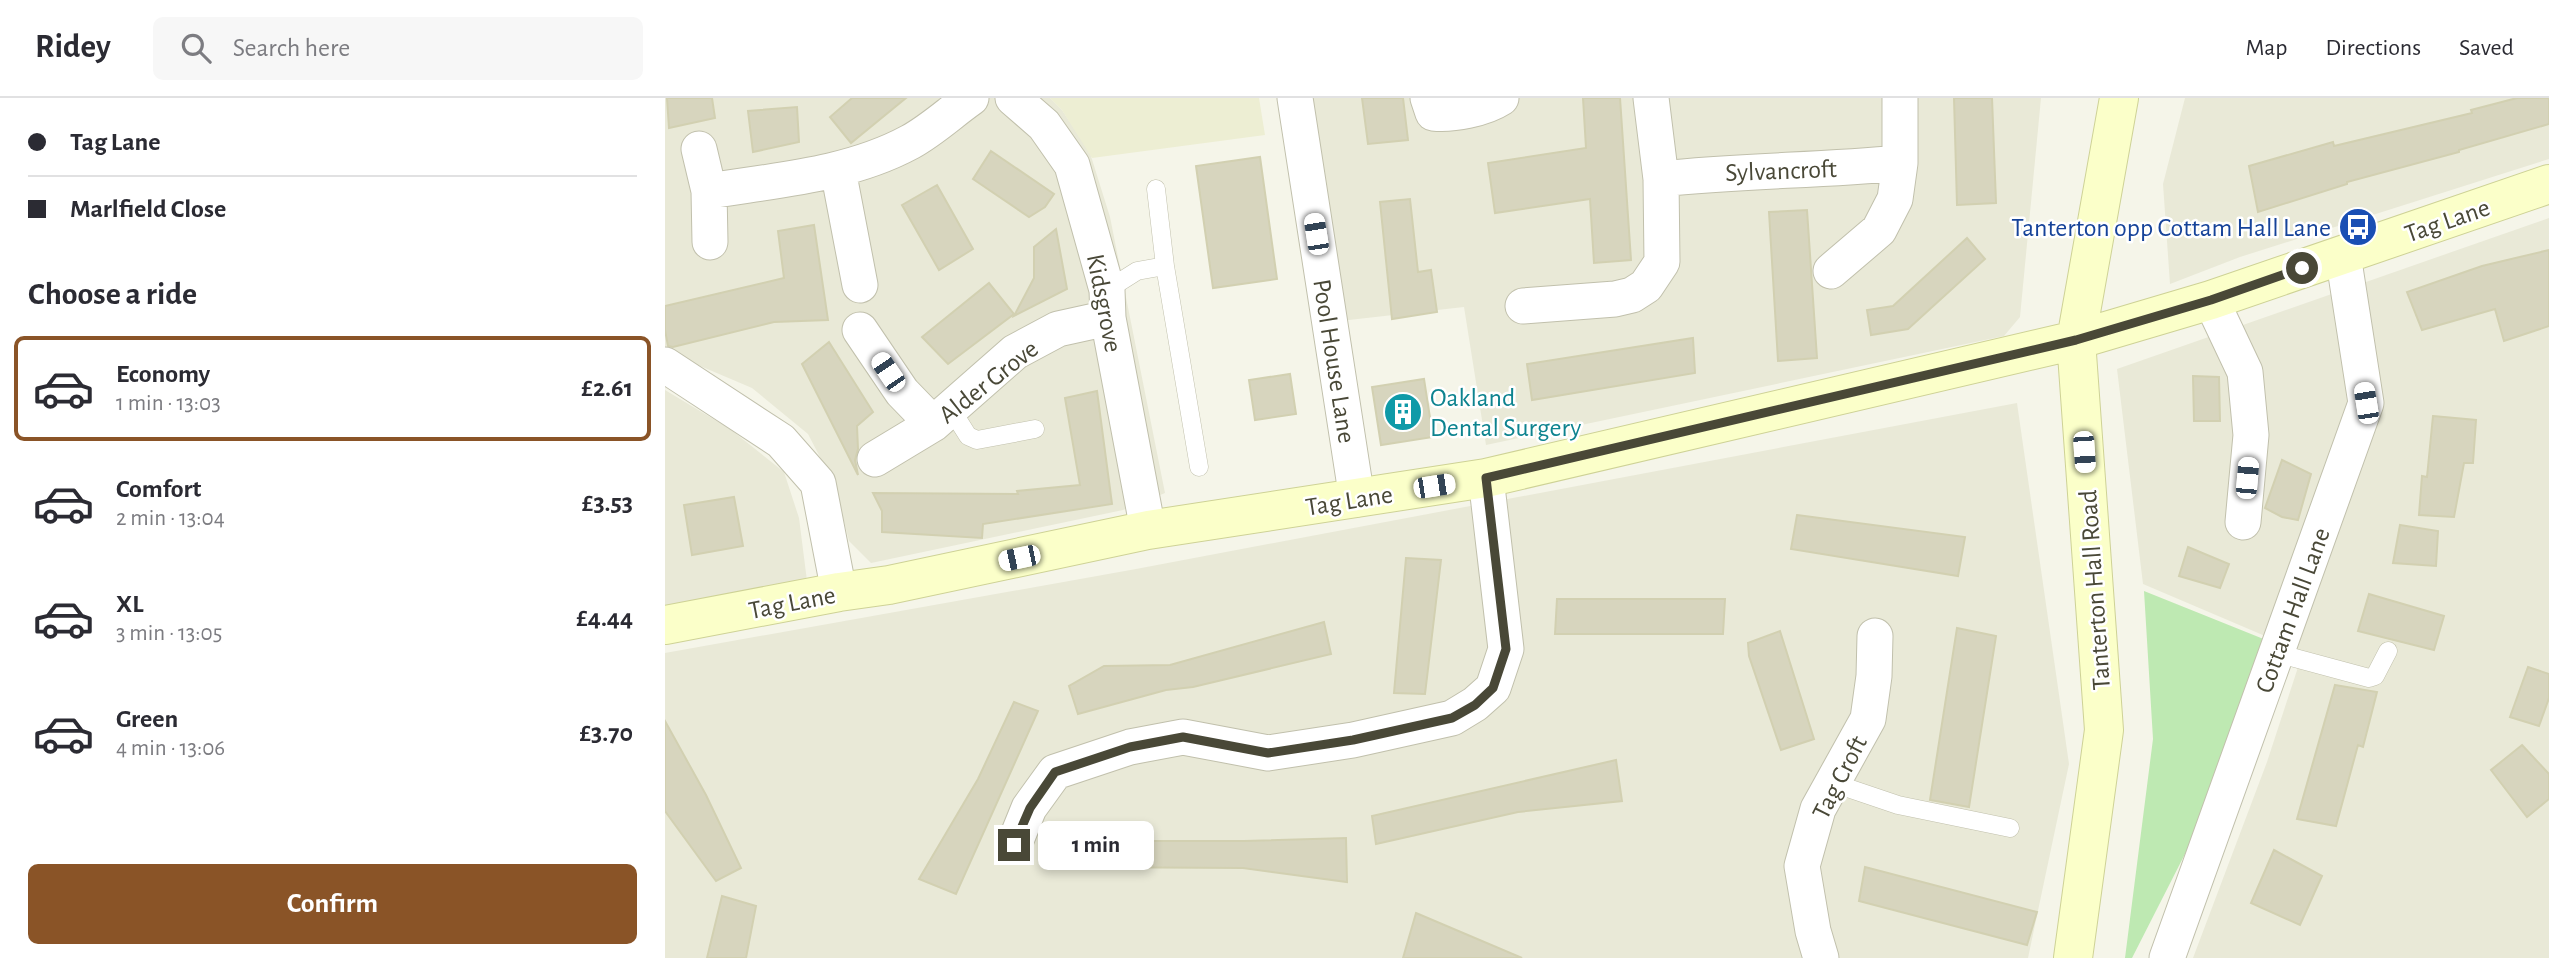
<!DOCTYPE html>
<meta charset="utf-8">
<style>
:root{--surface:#fff;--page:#f7f7f7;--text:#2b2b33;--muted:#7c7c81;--line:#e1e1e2;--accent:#8a5427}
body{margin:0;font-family:"Alegreya Sans",sans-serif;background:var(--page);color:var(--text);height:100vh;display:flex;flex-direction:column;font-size:26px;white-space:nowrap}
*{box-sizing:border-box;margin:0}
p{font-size:23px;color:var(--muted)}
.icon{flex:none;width:38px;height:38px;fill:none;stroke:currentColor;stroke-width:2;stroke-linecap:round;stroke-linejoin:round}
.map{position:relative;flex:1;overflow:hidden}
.drawer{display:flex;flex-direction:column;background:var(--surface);width:665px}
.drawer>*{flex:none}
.banner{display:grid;align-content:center;height:154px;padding:0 28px;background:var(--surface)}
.end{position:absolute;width:32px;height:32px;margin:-16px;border:9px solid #494837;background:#fff;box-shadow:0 0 0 4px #fff}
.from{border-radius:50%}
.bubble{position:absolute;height:49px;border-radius:10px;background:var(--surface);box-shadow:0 4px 10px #0003;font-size:23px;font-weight:700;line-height:49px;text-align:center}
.car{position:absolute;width:21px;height:42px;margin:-21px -10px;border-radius:9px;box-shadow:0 0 5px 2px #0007;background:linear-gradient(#fff 24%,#345 0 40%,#fff 0 76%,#345 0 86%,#fff 0)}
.banner b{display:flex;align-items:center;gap:24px;height:66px;font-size:26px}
.banner b+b{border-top:2px solid var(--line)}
.banner i{width:18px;height:18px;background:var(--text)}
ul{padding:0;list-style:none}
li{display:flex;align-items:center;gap:21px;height:105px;margin:0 14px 10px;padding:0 14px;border:4px solid transparent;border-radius:10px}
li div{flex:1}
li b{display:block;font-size:26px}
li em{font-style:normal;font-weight:700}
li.current{border-color:var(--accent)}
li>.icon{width:63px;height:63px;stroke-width:1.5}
h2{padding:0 28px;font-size:32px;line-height:84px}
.primary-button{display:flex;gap:14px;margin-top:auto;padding:14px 28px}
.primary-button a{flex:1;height:80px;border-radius:10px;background:var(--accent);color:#fff;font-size:28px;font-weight:700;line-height:80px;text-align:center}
header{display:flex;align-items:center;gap:42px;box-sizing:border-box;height:98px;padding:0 35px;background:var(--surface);border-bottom:2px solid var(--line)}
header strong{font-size:33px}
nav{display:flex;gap:38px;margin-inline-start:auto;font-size:24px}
.search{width:490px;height:63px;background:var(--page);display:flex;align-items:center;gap:18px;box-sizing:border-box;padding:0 24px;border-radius:10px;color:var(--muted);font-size:26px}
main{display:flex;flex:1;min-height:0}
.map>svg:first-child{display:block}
</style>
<header>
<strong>Ridey</strong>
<div class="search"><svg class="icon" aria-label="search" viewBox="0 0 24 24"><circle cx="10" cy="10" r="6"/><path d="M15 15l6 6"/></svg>Search here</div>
<nav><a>Map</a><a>Directions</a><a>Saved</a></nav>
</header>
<main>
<section class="drawer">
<div class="banner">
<b><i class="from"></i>Tag Lane</b>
<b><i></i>Marlfield Close</b>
</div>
<h2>Choose a ride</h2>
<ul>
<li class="current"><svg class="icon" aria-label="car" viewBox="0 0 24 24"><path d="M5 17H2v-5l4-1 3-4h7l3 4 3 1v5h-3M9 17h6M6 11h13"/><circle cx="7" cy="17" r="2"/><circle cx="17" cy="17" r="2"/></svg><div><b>Economy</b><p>1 min · 13:03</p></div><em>£2.61</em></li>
<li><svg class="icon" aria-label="car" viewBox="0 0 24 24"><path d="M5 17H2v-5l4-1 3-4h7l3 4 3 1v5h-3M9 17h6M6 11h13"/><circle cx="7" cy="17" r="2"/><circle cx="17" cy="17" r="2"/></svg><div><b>Comfort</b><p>2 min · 13:04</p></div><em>£3.53</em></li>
<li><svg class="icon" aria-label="car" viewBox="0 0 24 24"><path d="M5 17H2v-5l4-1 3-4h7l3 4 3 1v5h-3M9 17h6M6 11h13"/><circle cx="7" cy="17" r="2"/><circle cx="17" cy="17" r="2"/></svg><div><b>XL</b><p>3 min · 13:05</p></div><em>£4.44</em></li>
<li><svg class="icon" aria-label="car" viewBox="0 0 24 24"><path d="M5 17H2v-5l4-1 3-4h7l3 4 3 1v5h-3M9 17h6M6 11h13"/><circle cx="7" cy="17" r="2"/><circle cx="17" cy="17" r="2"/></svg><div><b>Green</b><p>4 min · 13:06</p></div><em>£3.70</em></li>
</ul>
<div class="primary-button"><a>Confirm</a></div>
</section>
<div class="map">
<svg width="1884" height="860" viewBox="0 0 1884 860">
<rect width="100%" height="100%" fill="#f5f5e9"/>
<path fill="#e9e9d7" d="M0,0H385L397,12L425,55L445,119L500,395L458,412L206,465L184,443L170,388L143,336L87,290L0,253Z
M647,0H1376L1355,219L1339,238L821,347L799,209L675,223Z
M1520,0H1884V61L1575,159L1505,186L1498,86Z
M1884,120V860H1528L1602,664L1638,554L1478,486L1452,271Z
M0,292L65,331L119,374L134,420L142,483L0,508Z
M1352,305L1404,666L1363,860H0V555L471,471Z"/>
<path fill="#edeed3" d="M385,0H594L600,37L427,60L397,12Z"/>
<path fill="#bee9b2" d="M1479,493L1601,542L1551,695L1467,860H1460L1488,641Z"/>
<path fill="#d7d5be" stroke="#d2d0b1" stroke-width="2" d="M2,0H47L50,20L4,30Z
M187,0H241L186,45L165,19Z
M697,0H738L743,42L703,46Z
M918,0H955L966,162L929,165L925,101L830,115L823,65L921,50Z
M1289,0H1327L1331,105L1292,107Z
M1852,0H1884V26L1794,52V54L1682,84V86L1593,114L1584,68L1668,44L1669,48L1807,15L1806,12Z
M132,9L134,44L88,54L83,13Z
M326,53L389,96L380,109L364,119L308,81Z
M595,59L612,181L548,190L531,68Z
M272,87L308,151L274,172L237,107Z
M745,101L753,174L766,172L772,214L727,221L715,104Z
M1142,112L1152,260L1113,263L1104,114Z
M149,127L163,222L109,224L8,249L3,248L0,232V208L119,180L113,133Z
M391,131L402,191L349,218L369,180V149Z
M1302,140L1320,161L1243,231L1206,237L1202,212L1228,208Z
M1884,152V228L1839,243L1830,211L1757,232L1742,194L1817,168Z
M324,185L349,216L283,266L257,239Z
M1028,240L1030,275L867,302L862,266Z
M164,244L208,314L192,328L193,351L190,362L193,377L137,266Z
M625,276L631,316L590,322L584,282Z
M1528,278L1554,279L1555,323H1529Z
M759,281L768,339L716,347L707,289Z
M432,293L447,406L318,426L317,440L217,434V413L208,395L353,396L352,393L415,387L400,300Z
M1768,318L1811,322L1808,365H1799L1789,419L1754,417L1757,378L1762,379Z
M1617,362L1646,376L1633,422L1617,419L1600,410Z
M69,399L78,448L27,457L19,407Z
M1132,417L1300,439L1293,478L1126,451Z
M1735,427L1773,433L1771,468L1728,465Z
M1523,449L1564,466L1555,490L1514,478Z
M741,460L776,462L760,596L729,595Z
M1704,496L1779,518L1769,552L1693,533Z
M892,501H1060L1058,536H890Z
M659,524L666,556L528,589L501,592L413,616L404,588L439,568L505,567Z
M1292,530L1331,538L1304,709L1265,702Z
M1115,533L1149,641L1116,652L1084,558L1083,545Z
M1863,569L1884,576V600L1874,628L1845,619Z
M1670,587L1712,594L1698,649L1693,647L1671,728L1632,721Z
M349,604L373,613L291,796L254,781L313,681Z
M0,623L41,697L76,770L51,783L0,713Z
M1857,647L1884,676V701L1862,719L1826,672Z
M951,662L957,703L853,714L711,746L707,718Z
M681,740L682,784L578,770L407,769V743H579Z
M1609,752L1657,778L1635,827L1586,805Z
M1200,769L1372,814L1362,847L1194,803Z
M57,798L91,808L81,860H42Z
M751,815L857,860H738Z"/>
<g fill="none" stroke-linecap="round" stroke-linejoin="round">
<defs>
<path id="lane" d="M491,91L500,168L534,369
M442,192L472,173L500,168
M286,311L303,338L312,342L370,331
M1611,555L1704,580L1710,578L1723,553
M1168,685L1233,707L1345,730"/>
<path id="street" d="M348,0L379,27L407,67L442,192L443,220L483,432
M630,0L692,401
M763,0L768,15C788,17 819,11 836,0
M34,51L44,93L45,144
M173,72L195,187
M996,81C1076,72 1155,73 1235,65V0
M44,93C112,82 184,77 245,44C267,32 286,14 306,0
M1166,173L1214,132L1230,101L1235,65
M1546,202L1580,274L1586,337L1578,424
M858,208L950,201L967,197L981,188L997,164L996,81L986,0
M195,232L237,294L268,326
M0,267L116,343L153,385L174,494
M210,361L268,326L350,254L393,231L443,220
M349,747L364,710L390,674L465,649L518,639L603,655L688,642L787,620L810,606L828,590L841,551L821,380
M1156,860L1148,833L1137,768L1153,711L1203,621L1209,578L1210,538
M1502,860L1701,305L1678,157"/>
<path id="secondary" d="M0,527L174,494L224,487L483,432L821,380L1411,242L1546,202L1884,86
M1408,860L1439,632L1411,242L1454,0"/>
</defs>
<use href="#lane" stroke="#c1c0ac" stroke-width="19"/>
<use href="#street" stroke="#c1c0ac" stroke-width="37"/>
<use href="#secondary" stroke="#ced296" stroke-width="40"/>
<use href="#lane" stroke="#fff" stroke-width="18"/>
<use href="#street" stroke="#fff" stroke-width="35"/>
<use href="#secondary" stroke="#fbffc9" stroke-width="38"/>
</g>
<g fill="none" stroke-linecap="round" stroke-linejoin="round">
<path stroke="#494837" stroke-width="9" d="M349,747L365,710L390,674L465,649L518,639L603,655L688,642L787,620L810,607L828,590L841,551L821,380L1411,242L1546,202L1637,170"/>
</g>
<defs>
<symbol id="bus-disc" viewBox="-11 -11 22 22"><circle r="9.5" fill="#1a4fb4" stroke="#fff"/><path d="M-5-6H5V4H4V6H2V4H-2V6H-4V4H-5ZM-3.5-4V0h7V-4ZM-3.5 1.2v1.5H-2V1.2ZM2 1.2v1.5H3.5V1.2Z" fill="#fff"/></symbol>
<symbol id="building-disc" viewBox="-11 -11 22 22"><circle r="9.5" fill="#0f9aa8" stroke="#fff"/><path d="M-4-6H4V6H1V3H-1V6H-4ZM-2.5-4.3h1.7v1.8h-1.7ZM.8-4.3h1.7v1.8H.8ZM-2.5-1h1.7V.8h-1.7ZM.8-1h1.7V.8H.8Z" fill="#fff"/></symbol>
</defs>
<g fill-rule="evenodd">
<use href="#bus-disc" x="1671" y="107" width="44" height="44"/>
<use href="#building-disc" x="716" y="292" width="44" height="44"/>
</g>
<g text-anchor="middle" stroke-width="5" stroke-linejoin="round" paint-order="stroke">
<g font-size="26" fill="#494837" stroke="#fff">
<text transform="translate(1116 72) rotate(-2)" y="9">Sylvancroft</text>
<text transform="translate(1782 122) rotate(-19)" y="9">Tag Lane</text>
<text transform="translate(440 205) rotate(79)" y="9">Kidsgrove</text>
<text transform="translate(670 263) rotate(81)" y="9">Pool House Lane</text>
<text transform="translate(323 283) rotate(-38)" y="9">Alder Grove</text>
<text transform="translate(684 402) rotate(-9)" y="9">Tag Lane</text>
<text transform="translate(1429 492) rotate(-94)" y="9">Tanterton Hall Road</text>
<text transform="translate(127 504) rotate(-11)" y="9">Tag Lane</text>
<text transform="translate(1627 512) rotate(-70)" y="9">Cottam Hall Lane</text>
<text transform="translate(1174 679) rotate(-63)" y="9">Tag Croft</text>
</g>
<g font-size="26" fill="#164399" stroke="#fff" text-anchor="end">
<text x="1666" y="138">Tanterton opp Cottam Hall Lane</text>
</g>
<g font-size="26" fill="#0d838f" stroke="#fff" text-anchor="start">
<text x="765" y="308">Oakland<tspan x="765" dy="30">Dental Surgery</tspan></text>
</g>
</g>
</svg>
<i class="end from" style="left:1637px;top:170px"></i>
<i class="end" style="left:349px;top:747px"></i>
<div class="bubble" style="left:373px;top:723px;width:116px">1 min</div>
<i class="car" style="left:651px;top:136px;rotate:351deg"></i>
<i class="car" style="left:223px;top:274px;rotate:326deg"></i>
<i class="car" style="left:1701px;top:305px;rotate:351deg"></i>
<i class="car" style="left:1419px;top:354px;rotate:176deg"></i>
<i class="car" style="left:1582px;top:380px;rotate:5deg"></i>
<i class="car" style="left:769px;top:388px;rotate:81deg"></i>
<i class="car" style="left:354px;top:460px;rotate:258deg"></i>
</div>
</main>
